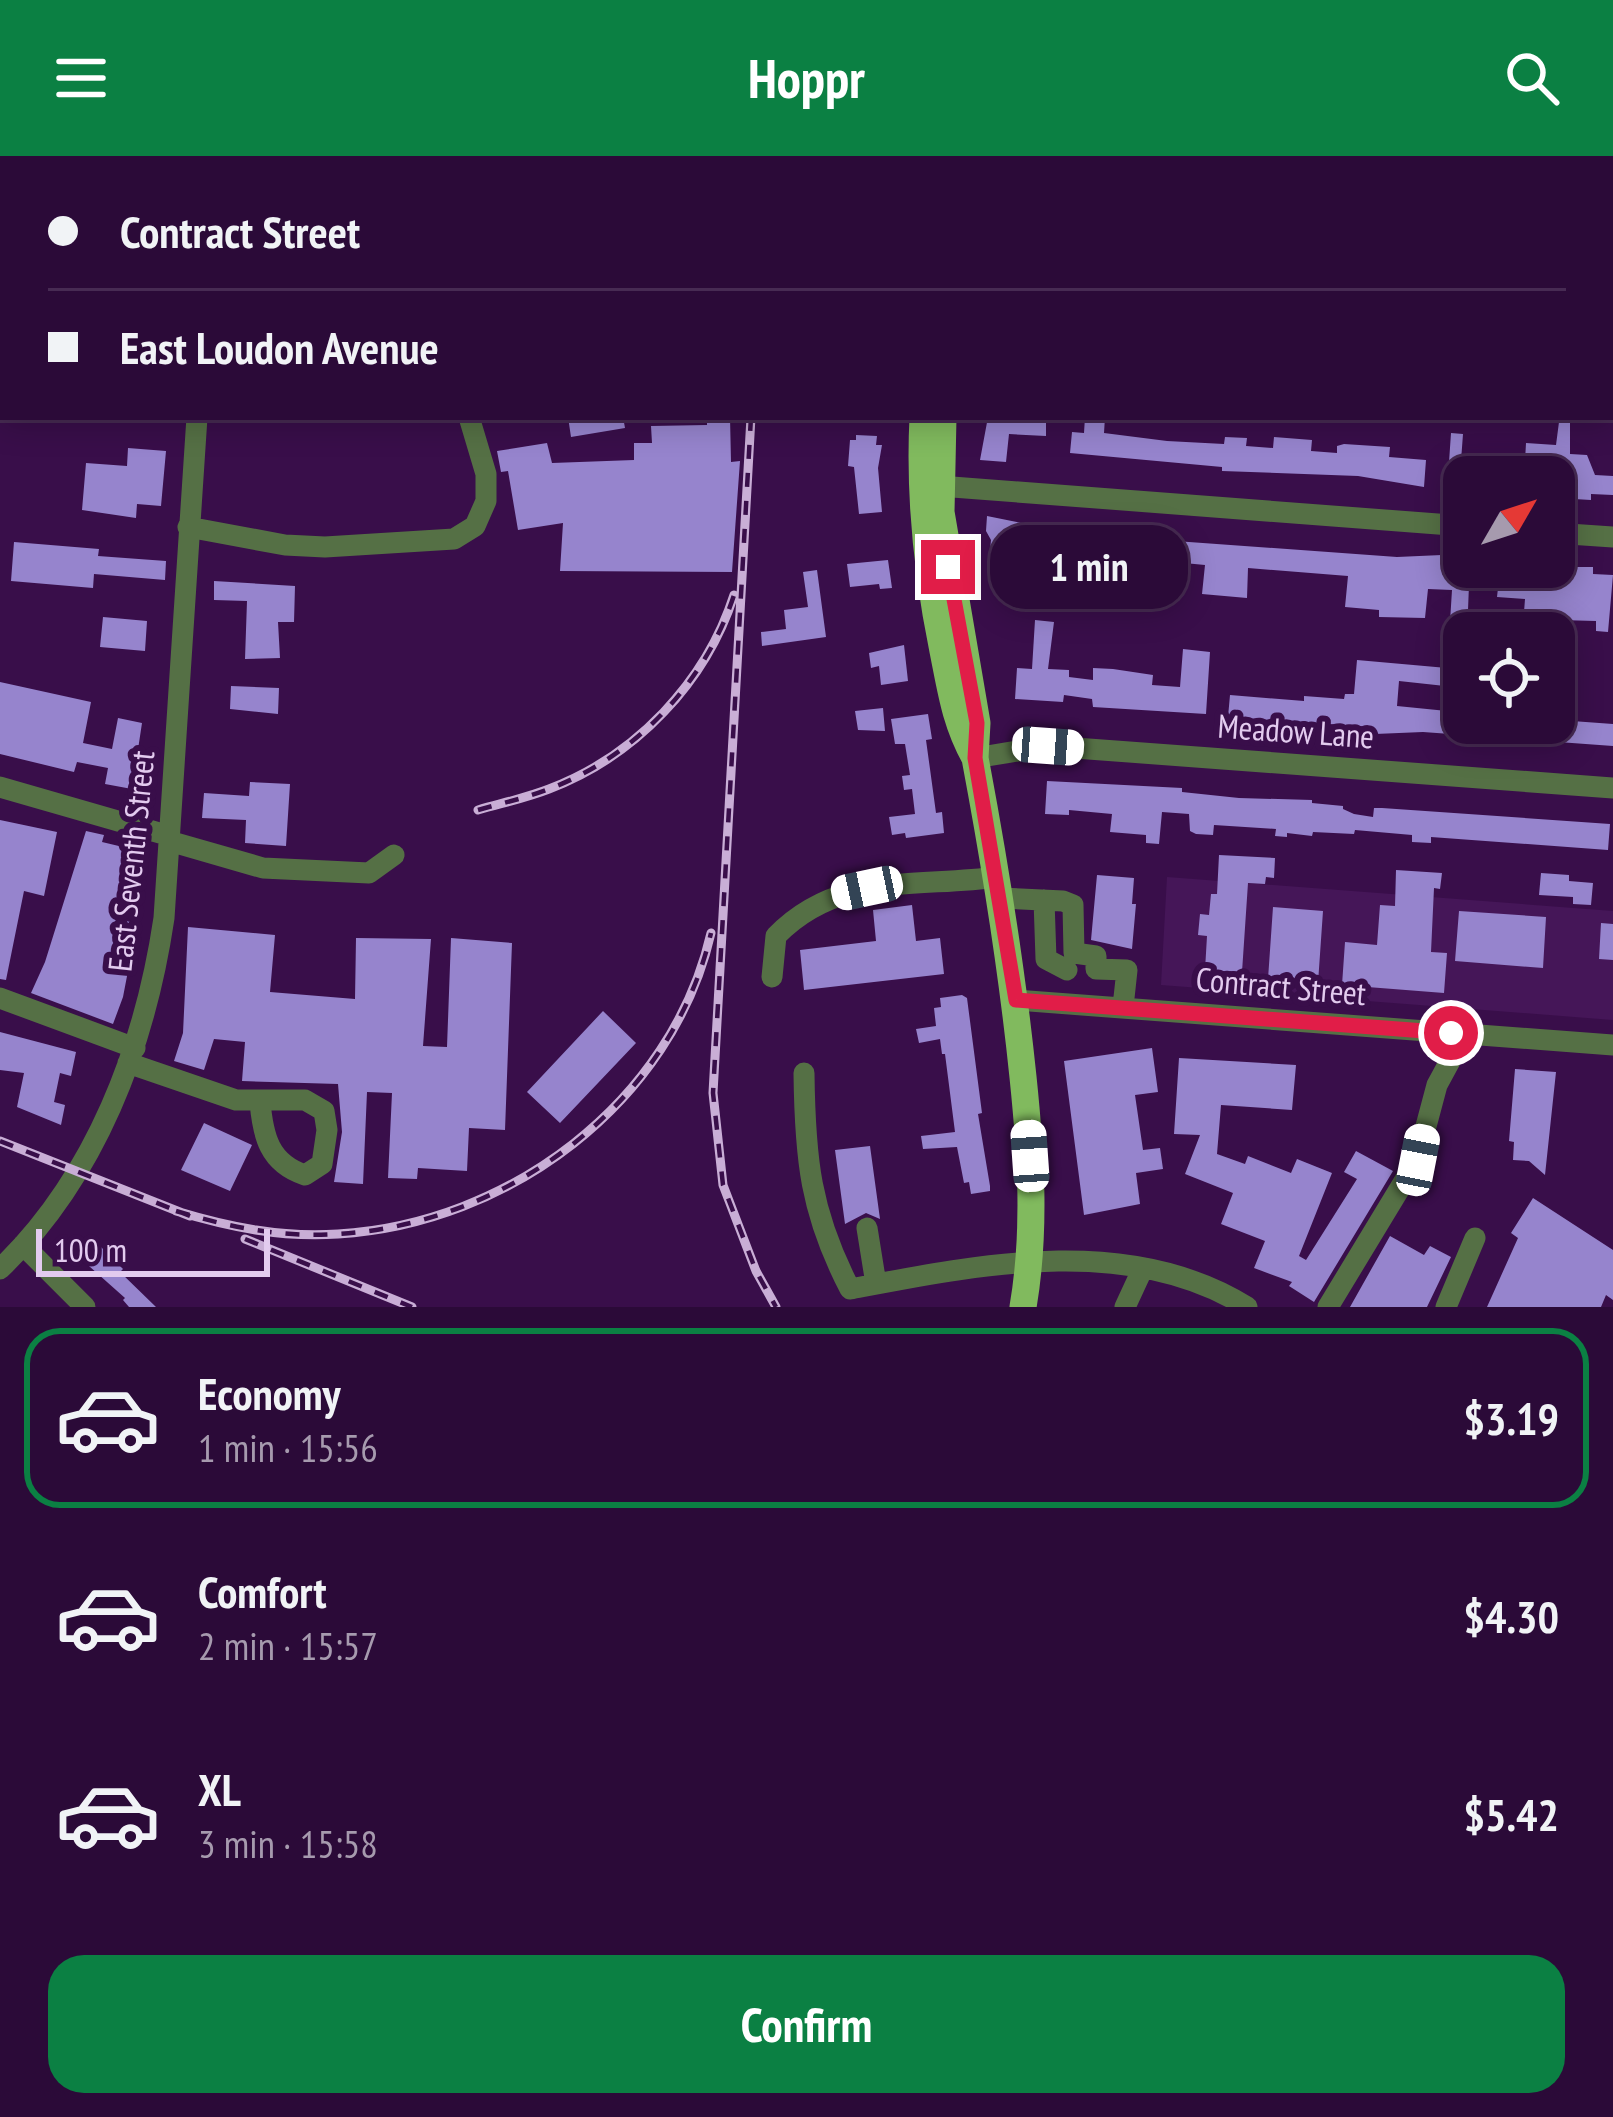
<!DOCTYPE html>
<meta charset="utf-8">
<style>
:root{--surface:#2b0a38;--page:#371843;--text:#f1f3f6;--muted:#a69aae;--line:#472b53;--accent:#0b8043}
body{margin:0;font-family:"PT Sans Narrow",sans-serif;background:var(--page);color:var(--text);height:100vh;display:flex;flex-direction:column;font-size:45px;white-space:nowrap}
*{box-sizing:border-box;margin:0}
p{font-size:39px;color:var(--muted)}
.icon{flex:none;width:66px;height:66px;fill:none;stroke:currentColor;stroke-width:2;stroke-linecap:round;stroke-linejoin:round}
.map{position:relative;height:1151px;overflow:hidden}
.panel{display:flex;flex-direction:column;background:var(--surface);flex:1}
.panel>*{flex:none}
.top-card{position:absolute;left:0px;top:0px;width:1614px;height:264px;box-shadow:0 6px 30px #0003,0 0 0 3px var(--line);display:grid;align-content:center;height:264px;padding:0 48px;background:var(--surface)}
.needle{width:78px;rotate:51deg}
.buttons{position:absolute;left:1443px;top:300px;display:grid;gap:24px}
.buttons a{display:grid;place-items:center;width:132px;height:132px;border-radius:24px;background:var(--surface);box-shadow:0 6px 30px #0003,0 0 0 3px var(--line);font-size:60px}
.scale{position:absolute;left:36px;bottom:30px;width:234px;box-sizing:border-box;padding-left:12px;border:6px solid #e3cbef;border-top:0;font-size:33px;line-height:42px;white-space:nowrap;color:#e3cbef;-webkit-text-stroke:9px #390e4a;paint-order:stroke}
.end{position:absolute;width:54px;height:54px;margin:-27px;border:15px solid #e11d48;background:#fff;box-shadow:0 0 0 6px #fff}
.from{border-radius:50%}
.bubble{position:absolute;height:84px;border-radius:36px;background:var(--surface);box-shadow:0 6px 30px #0003,0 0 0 3px var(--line);font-size:39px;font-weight:700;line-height:84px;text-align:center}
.car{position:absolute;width:36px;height:72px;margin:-36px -18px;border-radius:15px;box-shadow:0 0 9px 3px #0007;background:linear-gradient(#fff 24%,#345 0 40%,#fff 0 76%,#345 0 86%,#fff 0)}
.top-card b{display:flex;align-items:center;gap:42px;height:114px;font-size:45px}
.top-card b+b{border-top:3px solid var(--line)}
.top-card i{width:30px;height:30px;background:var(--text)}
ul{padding:21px 0 0;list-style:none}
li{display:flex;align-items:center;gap:36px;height:180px;margin:0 24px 18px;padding:0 24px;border:6px solid transparent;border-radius:36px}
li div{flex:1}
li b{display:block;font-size:45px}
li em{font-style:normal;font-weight:700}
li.current{border-color:var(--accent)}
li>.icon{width:108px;height:108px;stroke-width:1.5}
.action{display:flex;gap:24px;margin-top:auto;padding:24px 48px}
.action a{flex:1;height:138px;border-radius:36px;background:var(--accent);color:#fff;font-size:48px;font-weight:700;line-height:138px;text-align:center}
header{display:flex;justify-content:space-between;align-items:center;height:156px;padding:0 48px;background:var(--accent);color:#fff;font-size:54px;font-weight:700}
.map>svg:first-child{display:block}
</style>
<header><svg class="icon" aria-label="menu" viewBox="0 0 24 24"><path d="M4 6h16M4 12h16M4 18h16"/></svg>Hoppr<svg class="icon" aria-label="search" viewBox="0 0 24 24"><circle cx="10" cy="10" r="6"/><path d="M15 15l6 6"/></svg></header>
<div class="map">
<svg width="1613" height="1151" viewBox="0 0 1613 1151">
<rect width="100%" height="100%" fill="#390e4a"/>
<path fill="#451658" d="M1167,721L1613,755V864L1161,829Z"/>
<path fill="#9684cd" d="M568,261H623L625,272L571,281Z
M707,261H730L731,306L740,305L732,416L560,415L563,367L518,374L508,315L501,316L497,295L547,287L552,307L634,304V287H652L651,270L707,269Z
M988,261L1046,265V280L1009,278L1006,306L980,304Z
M1085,261H1105L1104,277L1167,285L1224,288L1225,281L1247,282L1246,290L1273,292L1274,281L1312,284L1311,295L1337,297V290L1344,288L1390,291L1389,301L1426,304L1424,331L1358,320L1222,315V311L1070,297L1072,276L1084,277Z
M1559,266L1570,267V298L1587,299L1595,319L1613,320V339L1591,338V344L1574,343L1575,337L1554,336V321H1448L1451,277L1463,278L1461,305L1511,308V304L1525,305L1526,287L1556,289Z
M856,279L877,280L876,289H882L878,312L882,356L859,358L854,311L848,310L850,284H856Z
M128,292L166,295L161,350L137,348L136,362L82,354L86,307L127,310Z
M987,360L1031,369L1029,391L1065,395L1063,415L1071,416L1072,441L996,438L998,417H988L991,384L986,375Z
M1106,380L1397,401L1464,398V411H1593V418L1613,419L1608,476L1596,475V465L1559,464V459L1524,456L1525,443L1497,441L1498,432L1469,429L1468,454L1500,455L1499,471L1450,466L1452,434L1428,433L1425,462L1379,461V454L1345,451L1348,420L1248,412L1247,442L1202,438L1205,409L1163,405L1162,414L1132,412V403L1104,401Z
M14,386L99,393L98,400L166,405L165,424L94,418L93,432L11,425Z
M888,404L892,432L880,433L879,428L850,431L847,408Z
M817,414L826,481L762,490L761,476L786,473L784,454L808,451L803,416Z
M214,425L295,430L294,466H278L280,502L245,503L247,445L214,444Z
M103,461L147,465L145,495L100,491Z
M1035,464L1054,466L1048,513L1069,514V521L1093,524V512L1113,513L1153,519L1152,529L1180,531L1183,493L1210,496L1206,558L1093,551L1092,543L1064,539L1063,546L1015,543L1017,512L1032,513Z
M904,489L908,525L881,529L879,510L871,512L869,497Z
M1357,504L1447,512L1445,530L1399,525L1397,550L1447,555L1448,544L1464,545V567H1559L1560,558L1572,559V565L1613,568V590L1423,576L1375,578L1374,571L1228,561L1230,539L1304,545V540L1344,543L1345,538H1354Z
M0,526L91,546L83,587L112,593L118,562L142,567L132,633L105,628L108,612L77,606L74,616L0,598Z
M231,530L279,532L278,558L230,553Z
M883,552L885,575L858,574L855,555Z
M928,558L932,583L926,584L930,613L936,657L942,656L944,677L906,682L905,677L892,679L889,661L915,658L912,633L904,634L902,620L910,619L905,588H895L891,563Z
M1047,625L1182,632V636L1239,642L1312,644V647L1343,650V653L1354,658L1373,661L1374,652H1382L1610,668L1608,694L1431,681V687L1412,686V679L1355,674L1354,678L1313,676L1312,680L1287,677V681L1275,680L1276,673L1214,669L1213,679L1196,678L1190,675L1189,658L1162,656L1159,688L1146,687V679L1110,676L1112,658L1069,654V659L1045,658Z
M250,626L290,628L286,690L245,687L246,664L202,662L204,637L249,640Z
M0,664L57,676L44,740L24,735L6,824L0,823Z
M86,675L104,679L102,686L144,696L123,764L137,768L123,841L113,868L31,837L45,806Z
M1219,699L1275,702L1274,722L1266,721L1265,728L1248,727L1242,816L1205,814L1207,780L1198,779L1200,758L1209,759L1211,738H1217Z
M1396,714L1442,717L1440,733L1434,732L1431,796L1447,797L1444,837L1342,829L1345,786L1377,789L1380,749L1395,750Z
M1541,717L1569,719V725L1593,727L1591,749L1573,748V741L1539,739Z
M1097,719L1134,722L1132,748H1136L1132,793L1091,784Z
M912,749L916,785L940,782L944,818L804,834L800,794L876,785L873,754Z
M1273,751L1323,755L1318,827L1268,823Z
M1459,755L1546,761L1543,812L1455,805Z
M1601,767L1613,768V804L1599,803Z
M188,771L275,779L270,836L355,843L356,782L431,783L423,890L447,891L451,782L512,787L505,974L469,972L467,1015L418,1012L417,1023L388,1022L392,937L367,936L363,1028L334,1026L342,976L338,928L242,925L245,886L214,883L204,914L174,905L183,877Z
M962,839L967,842L982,957L978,958L990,1030V1035L971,1038L969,1026L964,1027L957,991L923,993L921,980L955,976L945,898H942L940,883L919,887L916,873L936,870L934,852L941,851L940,842Z
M603,855L636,887L560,967L527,936Z
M0,876L76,896L71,920L60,917L54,946L65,949L61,969L17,951L24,917L0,914Z
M1152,892L1158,936L1135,939L1143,994L1160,992L1163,1013L1136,1017L1140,1048L1084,1059L1064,905Z
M1179,902L1296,909L1292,954L1221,949L1217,998L1245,1008L1248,1000L1291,1017L1297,1003L1332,1017L1299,1100L1306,1104L1357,1023L1344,1016L1356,995L1393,1015L1314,1146L1289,1130L1292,1126L1254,1112L1265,1085L1221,1068L1233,1037L1185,1018L1200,979L1174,978Z
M1515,913L1556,916L1545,1019L1529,1005L1513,1004L1514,986L1509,985Z
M204,967L252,989L230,1035L181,1014Z
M870,990L880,1063L866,1057L845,1068L835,994Z
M1533,1042L1613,1094V1144L1606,1139L1601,1151H1487L1518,1082L1511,1077Z
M1390,1080L1424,1099L1430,1090L1451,1101L1427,1151H1350Z
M94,1084L123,1113L120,1116L156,1151H129L123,1144L125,1142L80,1102Z"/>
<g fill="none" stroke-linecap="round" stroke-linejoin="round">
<path stroke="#557045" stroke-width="21" d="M384,0L401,3
M600,0L601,3
M220,3V0
M565,3L569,0
M0,46H3
M1611,128H1613
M926,329L1464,370
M188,371L285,389L325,391L454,383L475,370L486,345V318L469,261
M1554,377L1613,381
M975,602L1048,590L1613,632
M0,631L170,680
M169,685L263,712L369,717L394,699
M1000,742L1063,745L1073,749L1074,797L1096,800V813L1127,814L1123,851
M1044,744L1046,803L1067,814
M772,821L776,780C838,716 917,732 997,721
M0,842L135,892
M1015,844L1613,889
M128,907L236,944H305L324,955L327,974L322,1008L305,1019C269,1007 263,980 260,946
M804,917C805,1002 810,1056 850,1133C977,1109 1129,1077 1247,1151
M867,1072L876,1128
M23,1089L85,1151
M0,1113C96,1021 145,890 164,762L197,261
M1125,1151L1143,1112
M1328,1151L1417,1004L1437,929L1450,905L1451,877
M1446,1151L1475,1082"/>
<path stroke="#81ba5e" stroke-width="27" d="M942,3L943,0
M962,3V0
M923,261C919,341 927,417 943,495C951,535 955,566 975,602
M943,261L941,356L977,567L975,602C995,708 1012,814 1023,921C1031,998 1036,1075 1023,1151"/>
<defs>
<path id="rail" d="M762,3V0
M751,261L713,937L723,1029L756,1115L776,1151
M478,654C502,647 526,642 549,633C636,600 706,526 734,439
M0,985L190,1060
M176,1055C229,1071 282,1082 338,1078C508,1068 672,947 711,777
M245,1083L412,1151"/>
</defs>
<use href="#rail" stroke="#c9aed6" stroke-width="9"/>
<use href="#rail" stroke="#390e4a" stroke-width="4.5" stroke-dasharray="14" stroke-linecap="butt"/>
</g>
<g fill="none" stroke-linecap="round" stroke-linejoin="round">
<path stroke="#e11d48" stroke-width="15" d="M948,411L977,567L975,602L1016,844L1451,877"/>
</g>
<g text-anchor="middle" stroke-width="12" stroke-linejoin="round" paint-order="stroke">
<g font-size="33" fill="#e3cbef" stroke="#390e4a">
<text transform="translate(1296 575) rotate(4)" y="12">Meadow Lane</text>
<text transform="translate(131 705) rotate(-84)" y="12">East Seventh Street</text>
<text transform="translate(1281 830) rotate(5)" y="12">Contract Street</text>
</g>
</g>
</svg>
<div class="buttons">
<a><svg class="needle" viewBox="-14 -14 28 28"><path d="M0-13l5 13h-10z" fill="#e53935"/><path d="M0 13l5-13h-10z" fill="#a69aae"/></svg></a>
<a><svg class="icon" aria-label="locate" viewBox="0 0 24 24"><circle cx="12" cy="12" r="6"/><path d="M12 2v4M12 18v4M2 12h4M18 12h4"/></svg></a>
</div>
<div class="scale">100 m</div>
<i class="end from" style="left:1451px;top:877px"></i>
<i class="end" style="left:948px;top:411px"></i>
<div class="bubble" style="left:990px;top:369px;width:198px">1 min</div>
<i class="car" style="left:1048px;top:590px;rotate:94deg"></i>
<i class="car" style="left:867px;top:732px;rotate:258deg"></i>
<i class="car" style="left:1030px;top:1000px;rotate:356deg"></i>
<i class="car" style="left:1418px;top:1004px;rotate:11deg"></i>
<div class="top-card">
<b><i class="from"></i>Contract Street</b>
<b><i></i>East Loudon Avenue</b>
</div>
</div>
<section class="panel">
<ul>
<li class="current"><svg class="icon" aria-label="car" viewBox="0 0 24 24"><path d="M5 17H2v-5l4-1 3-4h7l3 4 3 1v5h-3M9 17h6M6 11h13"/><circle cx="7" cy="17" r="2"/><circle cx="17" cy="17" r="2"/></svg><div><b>Economy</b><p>1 min · 15:56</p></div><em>$3.19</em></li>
<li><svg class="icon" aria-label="car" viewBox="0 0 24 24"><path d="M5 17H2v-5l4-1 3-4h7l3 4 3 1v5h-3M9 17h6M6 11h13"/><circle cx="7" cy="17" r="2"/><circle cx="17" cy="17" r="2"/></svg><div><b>Comfort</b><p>2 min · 15:57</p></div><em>$4.30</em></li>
<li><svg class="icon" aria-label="car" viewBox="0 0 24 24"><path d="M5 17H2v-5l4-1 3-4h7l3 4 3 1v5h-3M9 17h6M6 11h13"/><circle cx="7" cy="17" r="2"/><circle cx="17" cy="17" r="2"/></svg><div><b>XL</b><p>3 min · 15:58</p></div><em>$5.42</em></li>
</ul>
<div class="action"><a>Confirm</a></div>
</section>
